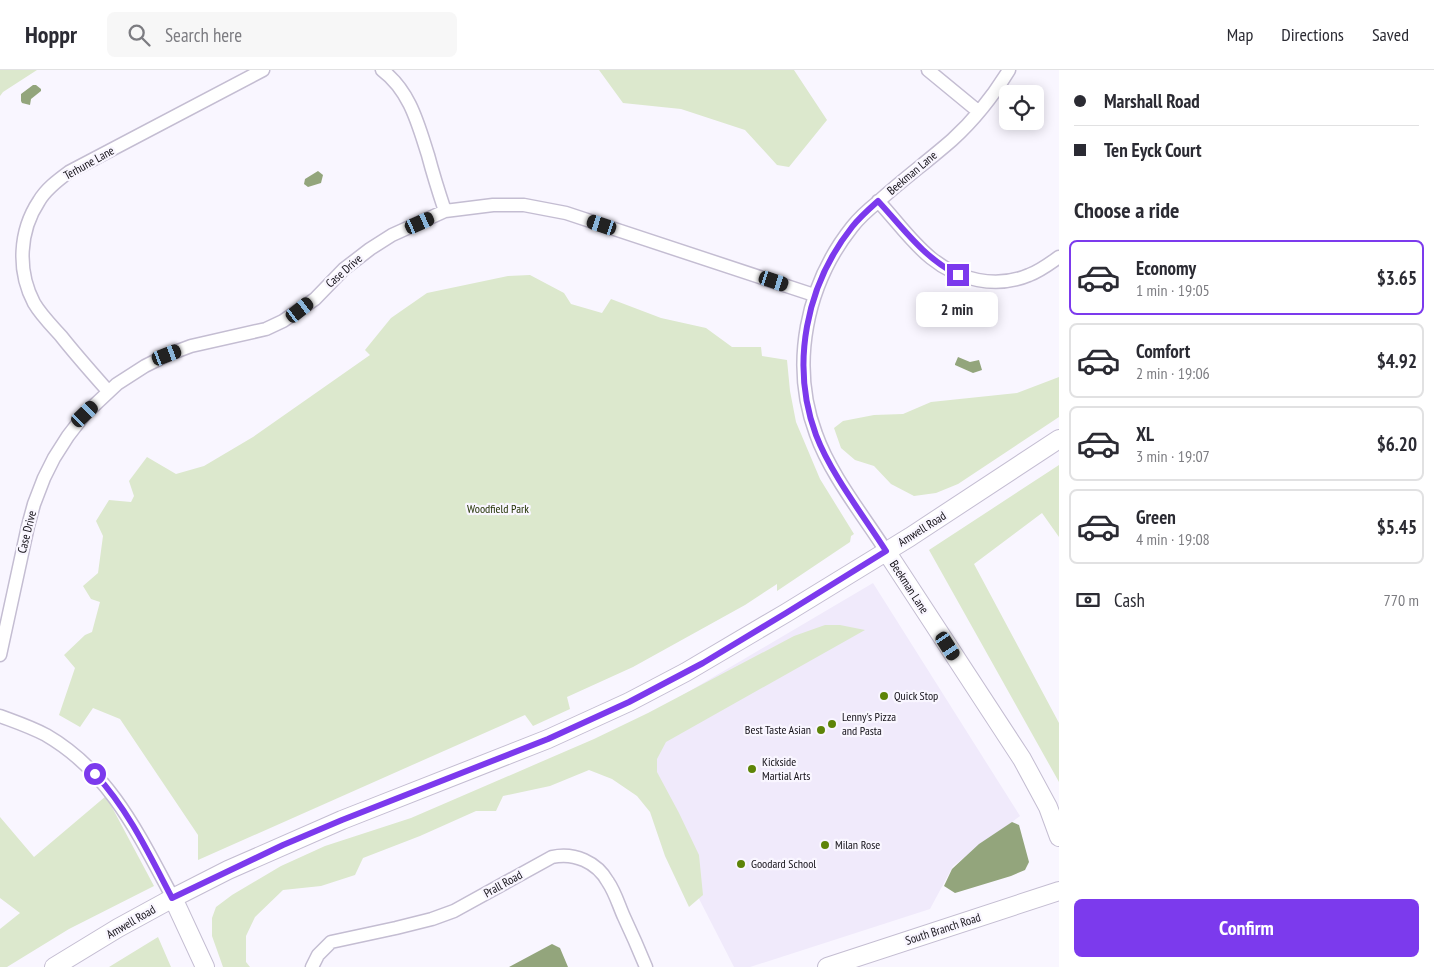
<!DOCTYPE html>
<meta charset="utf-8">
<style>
:root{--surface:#fff;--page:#f7f7f7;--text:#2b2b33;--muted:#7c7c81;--line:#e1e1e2;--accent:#7c3aed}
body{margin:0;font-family:"PT Sans Narrow",sans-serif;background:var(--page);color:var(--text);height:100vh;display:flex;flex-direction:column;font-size:19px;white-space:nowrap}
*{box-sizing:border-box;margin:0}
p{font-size:16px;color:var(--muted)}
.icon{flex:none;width:28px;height:28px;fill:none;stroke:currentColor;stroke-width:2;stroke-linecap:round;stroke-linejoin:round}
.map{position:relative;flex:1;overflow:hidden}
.sheet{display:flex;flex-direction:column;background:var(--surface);width:375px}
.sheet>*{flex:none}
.hud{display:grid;align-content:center;height:110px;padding:0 15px;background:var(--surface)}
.fabs{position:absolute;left:999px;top:15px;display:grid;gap:10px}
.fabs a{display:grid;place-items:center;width:45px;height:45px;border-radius:8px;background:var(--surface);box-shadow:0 2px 12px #0003;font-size:25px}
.end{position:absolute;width:22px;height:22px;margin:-11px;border:6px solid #7c3aed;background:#fff;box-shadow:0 0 0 2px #fff}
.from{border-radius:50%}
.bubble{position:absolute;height:35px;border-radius:8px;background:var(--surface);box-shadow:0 2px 12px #0003;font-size:16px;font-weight:700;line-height:35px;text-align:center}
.car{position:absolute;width:15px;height:30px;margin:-15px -8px;border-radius:6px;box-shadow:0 0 4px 1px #0007;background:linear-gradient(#222 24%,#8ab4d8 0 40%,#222 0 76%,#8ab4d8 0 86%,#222 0)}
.hud b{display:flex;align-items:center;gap:18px;height:48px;font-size:19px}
.hud b+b{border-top:1px solid var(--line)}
.hud i{width:12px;height:12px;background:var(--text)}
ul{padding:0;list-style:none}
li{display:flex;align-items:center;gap:15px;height:75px;margin:0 10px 8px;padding:0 5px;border:2px solid var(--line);border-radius:8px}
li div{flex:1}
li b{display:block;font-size:19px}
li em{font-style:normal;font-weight:700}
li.active{border-color:var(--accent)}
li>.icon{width:45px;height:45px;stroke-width:1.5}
h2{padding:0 15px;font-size:22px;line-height:60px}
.pay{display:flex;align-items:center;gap:12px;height:55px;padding:0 15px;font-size:19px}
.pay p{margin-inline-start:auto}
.primary-button{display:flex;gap:10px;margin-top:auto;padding:10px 15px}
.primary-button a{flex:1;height:58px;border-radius:8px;background:var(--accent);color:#fff;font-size:20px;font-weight:700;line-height:58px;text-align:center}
header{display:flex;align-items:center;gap:30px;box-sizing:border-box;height:70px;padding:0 25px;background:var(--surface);border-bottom:1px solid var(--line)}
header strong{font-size:24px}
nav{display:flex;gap:28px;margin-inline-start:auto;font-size:18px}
.search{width:350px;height:45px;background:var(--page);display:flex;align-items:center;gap:12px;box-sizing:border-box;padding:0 18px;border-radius:8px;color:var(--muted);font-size:19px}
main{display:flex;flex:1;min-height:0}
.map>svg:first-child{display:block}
</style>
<header>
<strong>Hoppr</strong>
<div class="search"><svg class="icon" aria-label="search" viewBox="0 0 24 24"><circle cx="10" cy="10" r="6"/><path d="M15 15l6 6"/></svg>Search here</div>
<nav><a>Map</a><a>Directions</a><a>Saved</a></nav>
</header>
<main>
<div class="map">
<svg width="1059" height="897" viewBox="0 0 1059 897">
<rect width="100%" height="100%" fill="#f9f6ff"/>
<path fill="#f0eafb" d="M873,513L1020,746L953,796L930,839L750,897H734L615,665Z"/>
<path fill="#dce8cd" d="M0,0H37L3,22L0,26Z
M599,0H794L827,50L789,97L777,95L745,60L681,39L623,33Z
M530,205L564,223L571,234L602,243L611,229L661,248L706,258L732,277H761L762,286L787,290L790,321L796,352L820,409L854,464L851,466L850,472L777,521V514L745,535L633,597L567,627L570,639L533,656L525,645L198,790V765L120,649L93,638L80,657L59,645L75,598L64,585L85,565L92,562L100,532L91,529L83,516L98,503L103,466L96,451L109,430L131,432L134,426L129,411L147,387L176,404L204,396L253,367L370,285L365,280L391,248L427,223L508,206Z
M1059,307V347L958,414L936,423L914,426L891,414L874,396L855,390L841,378L834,358L843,351L874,345L903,344L931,332L1017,323Z
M1059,395V467L1042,443L974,494L1059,653V712L929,480Z
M825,555H840L865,560L666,672L657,689V702L679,743L699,785L703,825L689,837L665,786L650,742L637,726L612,709L589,700L550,716L503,726L496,741H476L420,766L363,788L355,805L321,816L283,820L255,847L246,866V892L250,897H223L212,866V848L216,837L232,825L281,796L325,776L411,748L594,669L648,643L794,566Z
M106,726L154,816L69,859L7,897H0V859L20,843L0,828V747L34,787Z
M158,867L171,897H109Z"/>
<path fill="#93a57c" d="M33,15H36L41,19V21L31,29L30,35L22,33L21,31V24Z
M318,101L323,105L321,113L308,117L304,114L305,109Z
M958,287L970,292L979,290L982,300L973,303L955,295V294Z
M1012,752L1019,755L1029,792L1025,800L1011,806L955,823L944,816L952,799L979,774Z
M552,874L560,878L568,897H509Z"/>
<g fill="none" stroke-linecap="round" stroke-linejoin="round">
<defs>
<path id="street" d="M382,0C410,21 418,54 428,85C433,104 439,123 445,141
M928,0L979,42
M878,131C896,150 911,172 931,188C958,210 996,219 1029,205C1040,201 1049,194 1059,187
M108,321C92,303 76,285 61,266C52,256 41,245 34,233C17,201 19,161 39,131C46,119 58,110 69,102L263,0
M886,481C863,445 830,404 816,364C790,295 806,215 852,157C859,148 869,139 879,131C902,110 928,91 952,70C974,50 993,26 1009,0
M0,585L28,456L34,434L44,408L54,388L68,366L85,344L117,314L145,296L167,285L191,276L266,259L283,251L315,229L344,199L370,179L392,165L445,141L493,135H524L566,143L814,225
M0,646C16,652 31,657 46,665C110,702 139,765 173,828
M312,897L318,885L331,872L396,858L432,849L454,841L552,787C574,782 597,792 608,812C615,822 619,836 624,847C632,864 639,880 646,897"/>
<path id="secondary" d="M886,481L1022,689L1048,737L1059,767
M173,828L205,897
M54,897L118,858L173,828L228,800L342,750L548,669L629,632L686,602L786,543L910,467L1059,369
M827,897L1059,821"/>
</defs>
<use href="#street" stroke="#c4bdd2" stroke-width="15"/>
<use href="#secondary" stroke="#c4bdd2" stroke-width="20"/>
<use href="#street" stroke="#fff" stroke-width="12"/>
<use href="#secondary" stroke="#fff" stroke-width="18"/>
</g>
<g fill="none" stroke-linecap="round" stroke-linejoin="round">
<path stroke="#7c3aed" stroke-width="6" d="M95,704C128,739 150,786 172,828L283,775L342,750L548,669L629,632L703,593L786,543L886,481C863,445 831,404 816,365C790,295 806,215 852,157C859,148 869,139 878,131C903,158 924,188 958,205"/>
</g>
<g fill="#5d8407" stroke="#f9f6ff" stroke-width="2">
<circle cx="884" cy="626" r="5"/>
<circle cx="832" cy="654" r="5"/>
<circle cx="821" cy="660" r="5"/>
<circle cx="752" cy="699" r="5"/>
<circle cx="825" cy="775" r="5"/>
<circle cx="741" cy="794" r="5"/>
</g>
<g text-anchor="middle" stroke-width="4.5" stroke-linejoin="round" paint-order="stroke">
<g font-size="12" fill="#141118" stroke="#f9f6ff">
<text transform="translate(89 93) rotate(-29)" y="4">Terhune Lane</text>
<text transform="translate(912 103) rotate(-40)" y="4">Beekman Lane</text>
<text transform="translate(344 201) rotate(-41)" y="4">Case Drive</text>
<text transform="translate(922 459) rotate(-32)" y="4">Amwell Road</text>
<text transform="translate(27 462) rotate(-76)" y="4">Case Drive</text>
<text transform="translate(909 517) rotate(57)" y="4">Beekman Lane</text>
<text transform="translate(503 814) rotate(-29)" y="4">Prall Road</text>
<text transform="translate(131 852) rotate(-30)" y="4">Amwell Road</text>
<text transform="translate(943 859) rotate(-18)" y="4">South Branch Road</text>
</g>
<g font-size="12" fill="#223203" stroke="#f9f6ff">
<text x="498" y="443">Woodfield Park</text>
</g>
<g font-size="12" fill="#141118" stroke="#f9f6ff" text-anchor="start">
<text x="894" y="630">Quick Stop</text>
<text x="842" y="651">Lenny's Pizza<tspan x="842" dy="14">and Pasta</tspan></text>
<text x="811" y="664" text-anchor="end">Best Taste Asian</text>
<text x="762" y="696">Kickside<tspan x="762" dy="14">Martial Arts</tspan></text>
<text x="835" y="779">Milan Rose</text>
<text x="751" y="798">Goodard School</text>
</g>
</g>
</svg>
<div class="fabs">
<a><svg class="icon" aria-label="locate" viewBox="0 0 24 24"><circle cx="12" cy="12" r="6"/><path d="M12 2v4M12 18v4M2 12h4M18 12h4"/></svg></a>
</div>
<i class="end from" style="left:95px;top:704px"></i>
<i class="end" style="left:958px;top:205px"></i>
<div class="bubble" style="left:916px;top:222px;width:82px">2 min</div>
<i class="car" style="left:420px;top:153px;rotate:66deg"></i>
<i class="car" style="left:602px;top:155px;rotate:288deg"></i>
<i class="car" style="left:774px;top:211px;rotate:108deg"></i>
<i class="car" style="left:300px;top:240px;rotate:52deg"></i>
<i class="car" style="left:167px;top:285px;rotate:69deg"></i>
<i class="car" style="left:85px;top:344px;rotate:46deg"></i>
<i class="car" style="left:948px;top:576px;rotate:147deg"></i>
</div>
<section class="sheet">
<div class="hud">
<b><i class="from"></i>Marshall Road</b>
<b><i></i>Ten Eyck Court</b>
</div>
<h2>Choose a ride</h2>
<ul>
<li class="active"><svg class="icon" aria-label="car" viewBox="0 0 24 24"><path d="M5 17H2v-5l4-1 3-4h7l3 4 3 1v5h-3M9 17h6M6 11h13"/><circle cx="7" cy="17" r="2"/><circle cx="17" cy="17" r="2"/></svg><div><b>Economy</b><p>1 min · 19:05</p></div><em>$3.65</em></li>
<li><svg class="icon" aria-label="car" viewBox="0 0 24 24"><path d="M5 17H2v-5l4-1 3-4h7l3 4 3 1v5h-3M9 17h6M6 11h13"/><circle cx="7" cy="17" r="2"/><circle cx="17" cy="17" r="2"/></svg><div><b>Comfort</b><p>2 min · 19:06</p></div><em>$4.92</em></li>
<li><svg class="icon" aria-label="car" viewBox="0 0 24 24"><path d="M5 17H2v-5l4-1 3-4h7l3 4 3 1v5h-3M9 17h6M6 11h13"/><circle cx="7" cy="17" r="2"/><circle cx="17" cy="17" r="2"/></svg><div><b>XL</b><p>3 min · 19:07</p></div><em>$6.20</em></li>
<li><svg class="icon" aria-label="car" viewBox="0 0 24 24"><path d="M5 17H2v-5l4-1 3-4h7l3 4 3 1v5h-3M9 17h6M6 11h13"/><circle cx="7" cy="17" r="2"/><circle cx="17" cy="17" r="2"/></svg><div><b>Green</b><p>4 min · 19:08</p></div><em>$5.45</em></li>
</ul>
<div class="pay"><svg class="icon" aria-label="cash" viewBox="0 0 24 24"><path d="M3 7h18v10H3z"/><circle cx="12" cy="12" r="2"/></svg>Cash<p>770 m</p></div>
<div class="primary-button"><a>Confirm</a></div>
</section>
</main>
